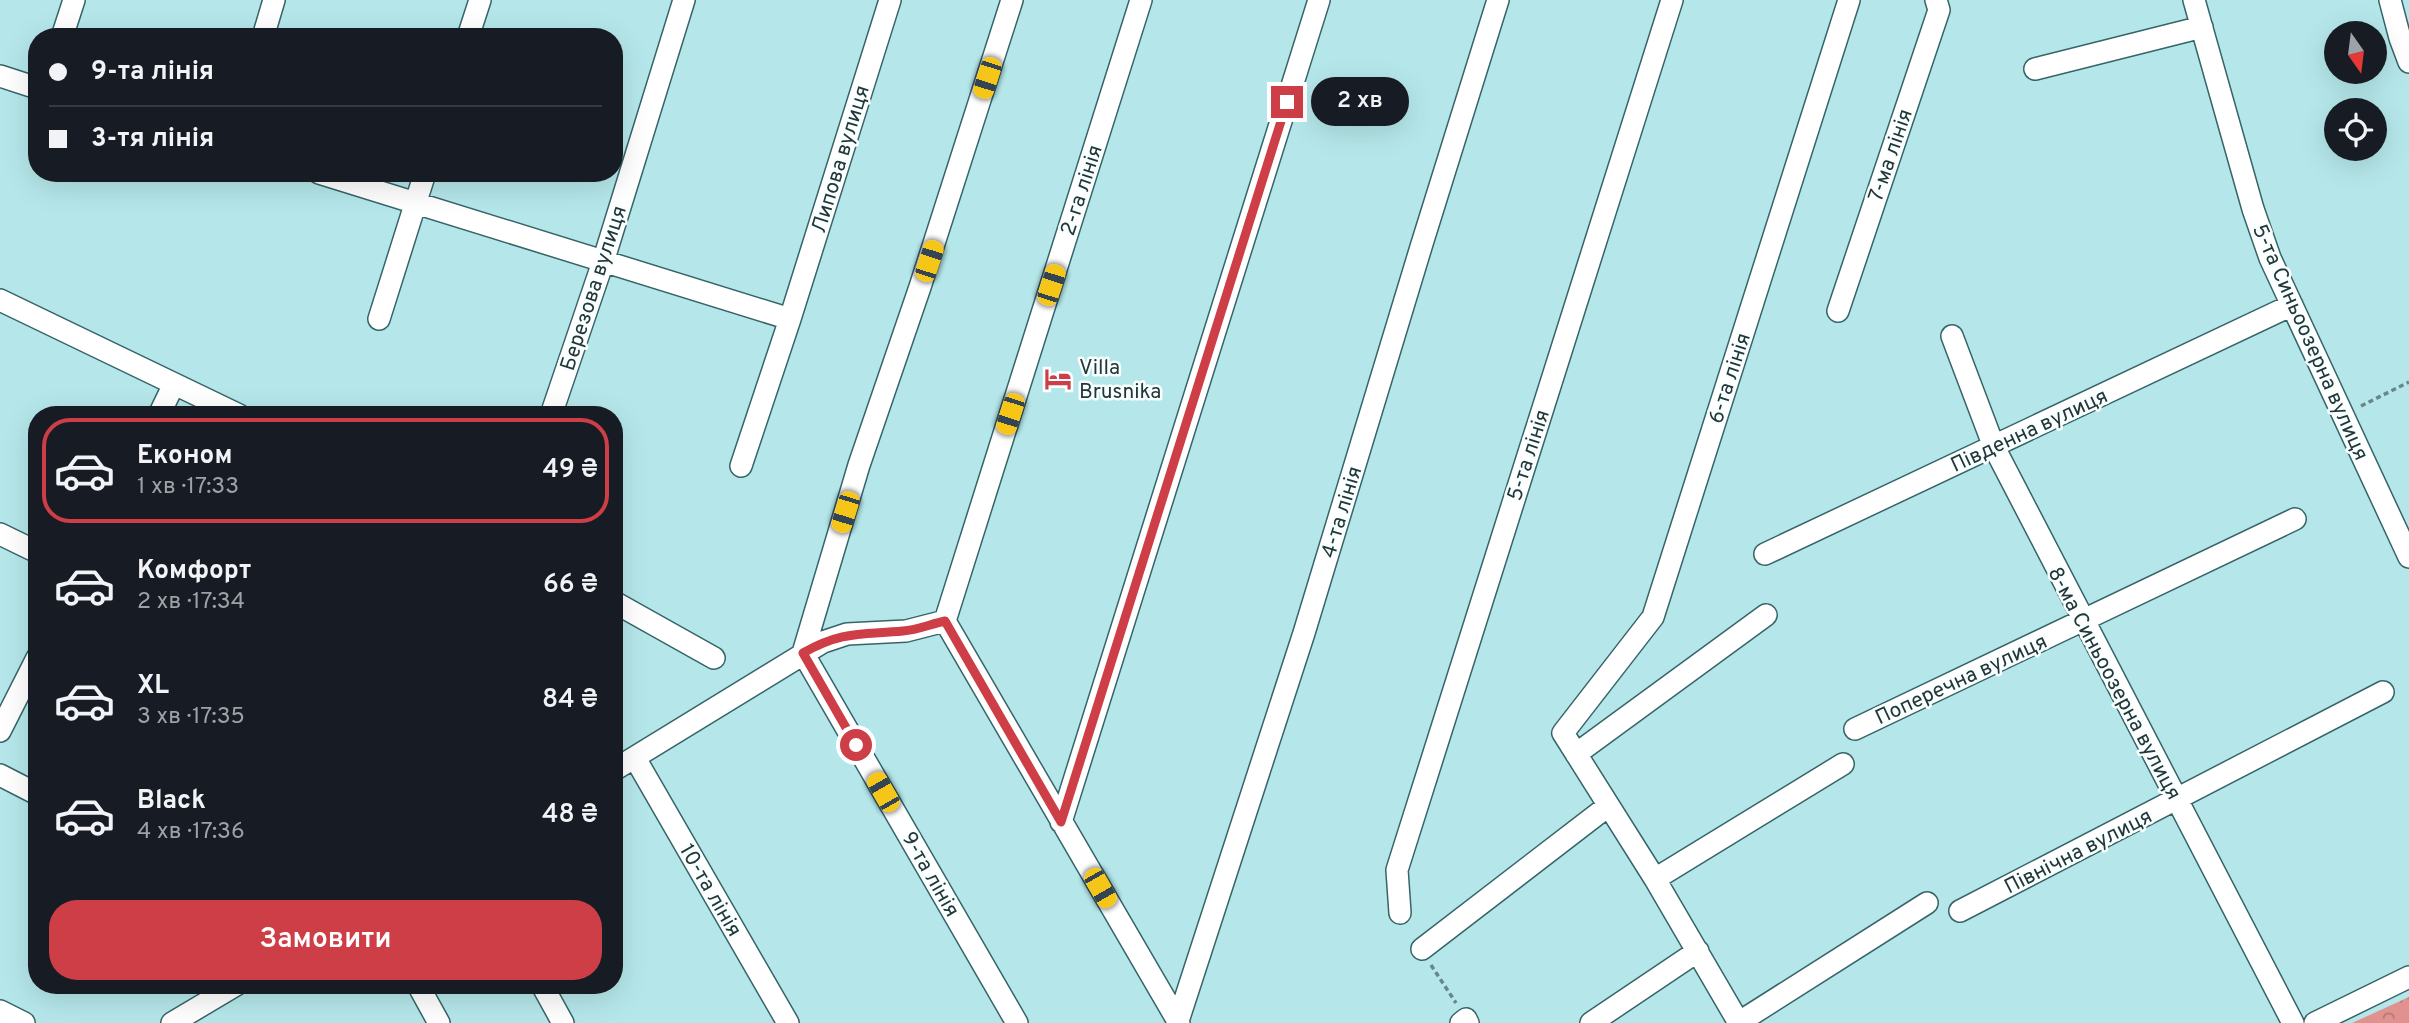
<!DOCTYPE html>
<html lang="uk">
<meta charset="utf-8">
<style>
:root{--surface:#171b24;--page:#242831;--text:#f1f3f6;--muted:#9ea1a6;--line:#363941;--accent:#ce3e46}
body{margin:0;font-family:Overpass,sans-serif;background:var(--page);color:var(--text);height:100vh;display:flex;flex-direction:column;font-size:26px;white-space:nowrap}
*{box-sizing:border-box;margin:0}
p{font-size:23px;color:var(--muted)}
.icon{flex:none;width:38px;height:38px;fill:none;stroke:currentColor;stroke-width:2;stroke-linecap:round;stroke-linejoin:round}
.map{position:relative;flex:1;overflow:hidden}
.details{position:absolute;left:28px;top:406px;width:595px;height:588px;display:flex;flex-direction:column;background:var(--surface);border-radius:28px;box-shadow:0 7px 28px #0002}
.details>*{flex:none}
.banner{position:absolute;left:28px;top:28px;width:595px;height:154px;border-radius:28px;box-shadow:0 7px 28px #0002;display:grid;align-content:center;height:154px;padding:0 21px;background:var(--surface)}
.needle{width:46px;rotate:166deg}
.tools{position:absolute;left:2324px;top:21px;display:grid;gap:14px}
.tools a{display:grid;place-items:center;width:63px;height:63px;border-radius:50%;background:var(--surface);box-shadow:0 7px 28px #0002;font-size:35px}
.end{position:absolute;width:32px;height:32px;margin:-16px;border:9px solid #ce3e46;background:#fff;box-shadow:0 0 0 4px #fff}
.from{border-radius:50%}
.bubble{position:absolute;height:49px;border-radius:24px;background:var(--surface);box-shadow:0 7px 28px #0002;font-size:23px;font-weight:600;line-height:49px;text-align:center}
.car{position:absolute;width:21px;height:42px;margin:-21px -10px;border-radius:9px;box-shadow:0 0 5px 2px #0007;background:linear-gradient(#f5c518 24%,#345 0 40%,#f5c518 0 76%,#345 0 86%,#f5c518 0)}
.banner b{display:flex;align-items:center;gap:24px;height:66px;font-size:26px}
.banner b+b{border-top:2px solid var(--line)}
.banner i{width:18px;height:18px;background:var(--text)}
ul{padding:12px 0 0;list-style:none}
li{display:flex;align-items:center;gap:21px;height:105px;margin:0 14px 10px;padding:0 7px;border:4px solid transparent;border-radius:28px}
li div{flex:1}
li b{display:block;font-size:26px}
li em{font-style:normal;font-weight:600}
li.selected{border-color:var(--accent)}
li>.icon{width:63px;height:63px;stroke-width:1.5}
.button{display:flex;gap:14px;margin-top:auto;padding:14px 21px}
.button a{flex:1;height:80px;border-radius:28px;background:var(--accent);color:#fff;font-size:28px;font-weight:600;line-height:80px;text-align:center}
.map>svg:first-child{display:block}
</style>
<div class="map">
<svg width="2409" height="1023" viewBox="0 0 2409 1023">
<defs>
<pattern id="forest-crowns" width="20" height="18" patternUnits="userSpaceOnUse" patternTransform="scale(1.75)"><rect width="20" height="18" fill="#e1928f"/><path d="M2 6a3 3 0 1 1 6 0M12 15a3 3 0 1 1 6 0" fill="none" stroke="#b67876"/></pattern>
</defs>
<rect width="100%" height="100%" fill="#b5e7ea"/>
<path fill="url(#forest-crowns)" d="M2409,997V1023H2352Z"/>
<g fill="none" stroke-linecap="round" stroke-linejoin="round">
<defs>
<path id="street" d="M2194,0L2253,209L2270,258L2409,557
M2390,0L2400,38L2409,62
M62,37L74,0
M263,37L274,0
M468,37L480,0
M2035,69L2202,27
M0,76L37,88
M319,173L790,319
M0,300L239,415
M1838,311L1939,10L1936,0
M379,319L425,173
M1952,336L1994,447L2293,1023
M159,415L174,384
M551,415L603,262L684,0
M741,466L790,319L890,0
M0,534L37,552
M1765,554L2292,305
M614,602L714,658
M945,621L1141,0
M945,621L1179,1023
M803,653L859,465L920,287L1012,0
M803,653L1017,1023
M1855,729L2295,519
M0,731L37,658
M1576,754L1766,615
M635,758L788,1023
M614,770L823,642L847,634L906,631L945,621
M0,775L37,794
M1061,822L1319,0
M1655,879L1843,764
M1960,911L2383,692
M1400,913L1397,870L1672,0
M1422,949L1608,806
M418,985L439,1023
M542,985L563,1023
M0,1011L24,1023
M1178,1021L1304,633L1421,247L1498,0
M172,1023L236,985
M1461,1023L1466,1019L1468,1023
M1591,1023L1698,951
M1738,1023L1927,903
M1739,1023L1655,879L1563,733L1653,617L1849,0
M2315,1023L2409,977"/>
</defs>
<use href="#street" stroke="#366468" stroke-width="24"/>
<path stroke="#66888a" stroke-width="3.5" stroke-dasharray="5 3.5" stroke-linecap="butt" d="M2361,406L2409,382
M1431,965L1456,1003"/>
<use href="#street" stroke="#fff" stroke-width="21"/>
</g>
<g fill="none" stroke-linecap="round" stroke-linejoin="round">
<path stroke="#ce3e46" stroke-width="9" d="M856,745L803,653C842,631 860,635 903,631C917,630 931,624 945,621L1061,822L1287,102"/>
</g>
<defs>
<symbol id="hotel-bare" viewBox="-9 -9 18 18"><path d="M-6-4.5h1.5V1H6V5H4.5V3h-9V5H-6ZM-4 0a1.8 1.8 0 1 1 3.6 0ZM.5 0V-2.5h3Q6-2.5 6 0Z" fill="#ce3e46" stroke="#f9feff" stroke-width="2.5" paint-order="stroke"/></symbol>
</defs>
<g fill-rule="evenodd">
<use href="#hotel-bare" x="1039" y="360" width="38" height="38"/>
</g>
<g text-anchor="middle" stroke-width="5" stroke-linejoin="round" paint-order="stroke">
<g font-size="21" fill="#233738" stroke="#f9feff">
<text transform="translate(1890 155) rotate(-71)" y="7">7-ма лінія</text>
<text transform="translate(840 159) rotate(-73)" y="7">Липова вулиця</text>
<text transform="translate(1081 190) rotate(-72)" y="7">2-га лінія</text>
<text transform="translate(593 288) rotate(-72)" y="7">Березова вулиця</text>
<text transform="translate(2311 342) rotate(66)" y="7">5-та Синьоозерна вулиця</text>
<text transform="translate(1729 378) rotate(-72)" y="7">6-та лінія</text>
<text transform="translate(2029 430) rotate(-25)" y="7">Південна вулиця</text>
<text transform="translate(1528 455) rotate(-72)" y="7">5-та лінія</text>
<text transform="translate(1341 512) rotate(-73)" y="7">4-та лінія</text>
<text transform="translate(1961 679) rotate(-25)" y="7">Поперечна вулиця</text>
<text transform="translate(2115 683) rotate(62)" y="7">8-ма Синьоозерна вулиця</text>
<text transform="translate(2078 851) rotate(-27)" y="7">Північна вулиця</text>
<text transform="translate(931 874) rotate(60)" y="7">9-та лінія</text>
<text transform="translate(711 890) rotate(60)" y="7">10-та лінія</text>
</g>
<g font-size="21" fill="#233738" stroke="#f9feff" text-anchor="start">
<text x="1079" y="374">Villa<tspan x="1079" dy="24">Brusnika</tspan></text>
</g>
</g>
</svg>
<div class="tools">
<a><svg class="needle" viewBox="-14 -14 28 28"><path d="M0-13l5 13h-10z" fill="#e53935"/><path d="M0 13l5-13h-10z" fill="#9ea1a6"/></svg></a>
<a><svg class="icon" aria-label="locate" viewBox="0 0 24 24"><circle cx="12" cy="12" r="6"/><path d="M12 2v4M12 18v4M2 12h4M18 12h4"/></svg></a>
</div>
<i class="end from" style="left:856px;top:745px"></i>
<i class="end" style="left:1287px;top:102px"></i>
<div class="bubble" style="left:1311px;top:77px;width:98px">2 хв</div>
<i class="car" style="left:987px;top:78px;rotate:198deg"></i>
<i class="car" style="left:929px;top:261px;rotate:18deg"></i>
<i class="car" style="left:1051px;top:285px;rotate:18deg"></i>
<i class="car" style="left:1010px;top:414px;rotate:198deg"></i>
<i class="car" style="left:845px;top:512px;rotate:197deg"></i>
<i class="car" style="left:883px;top:792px;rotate:330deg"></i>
<i class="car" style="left:1100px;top:888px;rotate:150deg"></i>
<div class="banner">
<b><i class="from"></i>9-та лінія</b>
<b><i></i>3-тя лінія</b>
</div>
<section class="details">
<ul>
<li class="selected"><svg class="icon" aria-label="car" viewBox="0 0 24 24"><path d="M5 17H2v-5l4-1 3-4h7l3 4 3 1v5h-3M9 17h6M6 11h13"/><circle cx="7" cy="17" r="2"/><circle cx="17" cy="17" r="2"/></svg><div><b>Економ</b><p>1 хв · 17:33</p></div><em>49 ₴</em></li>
<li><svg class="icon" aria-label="car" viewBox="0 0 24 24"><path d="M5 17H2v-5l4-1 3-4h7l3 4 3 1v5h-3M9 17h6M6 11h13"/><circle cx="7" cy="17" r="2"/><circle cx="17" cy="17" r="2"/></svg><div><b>Комфорт</b><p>2 хв · 17:34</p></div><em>66 ₴</em></li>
<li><svg class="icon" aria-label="car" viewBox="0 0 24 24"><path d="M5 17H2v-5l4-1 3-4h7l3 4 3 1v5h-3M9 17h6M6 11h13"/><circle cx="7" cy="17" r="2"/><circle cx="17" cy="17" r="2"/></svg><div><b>XL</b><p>3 хв · 17:35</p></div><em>84 ₴</em></li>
<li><svg class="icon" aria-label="car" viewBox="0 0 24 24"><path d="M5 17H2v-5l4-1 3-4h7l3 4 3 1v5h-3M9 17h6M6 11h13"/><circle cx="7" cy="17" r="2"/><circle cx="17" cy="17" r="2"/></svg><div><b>Black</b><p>4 хв · 17:36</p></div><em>48 ₴</em></li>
</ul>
<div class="button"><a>Замовити</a></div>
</section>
</div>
